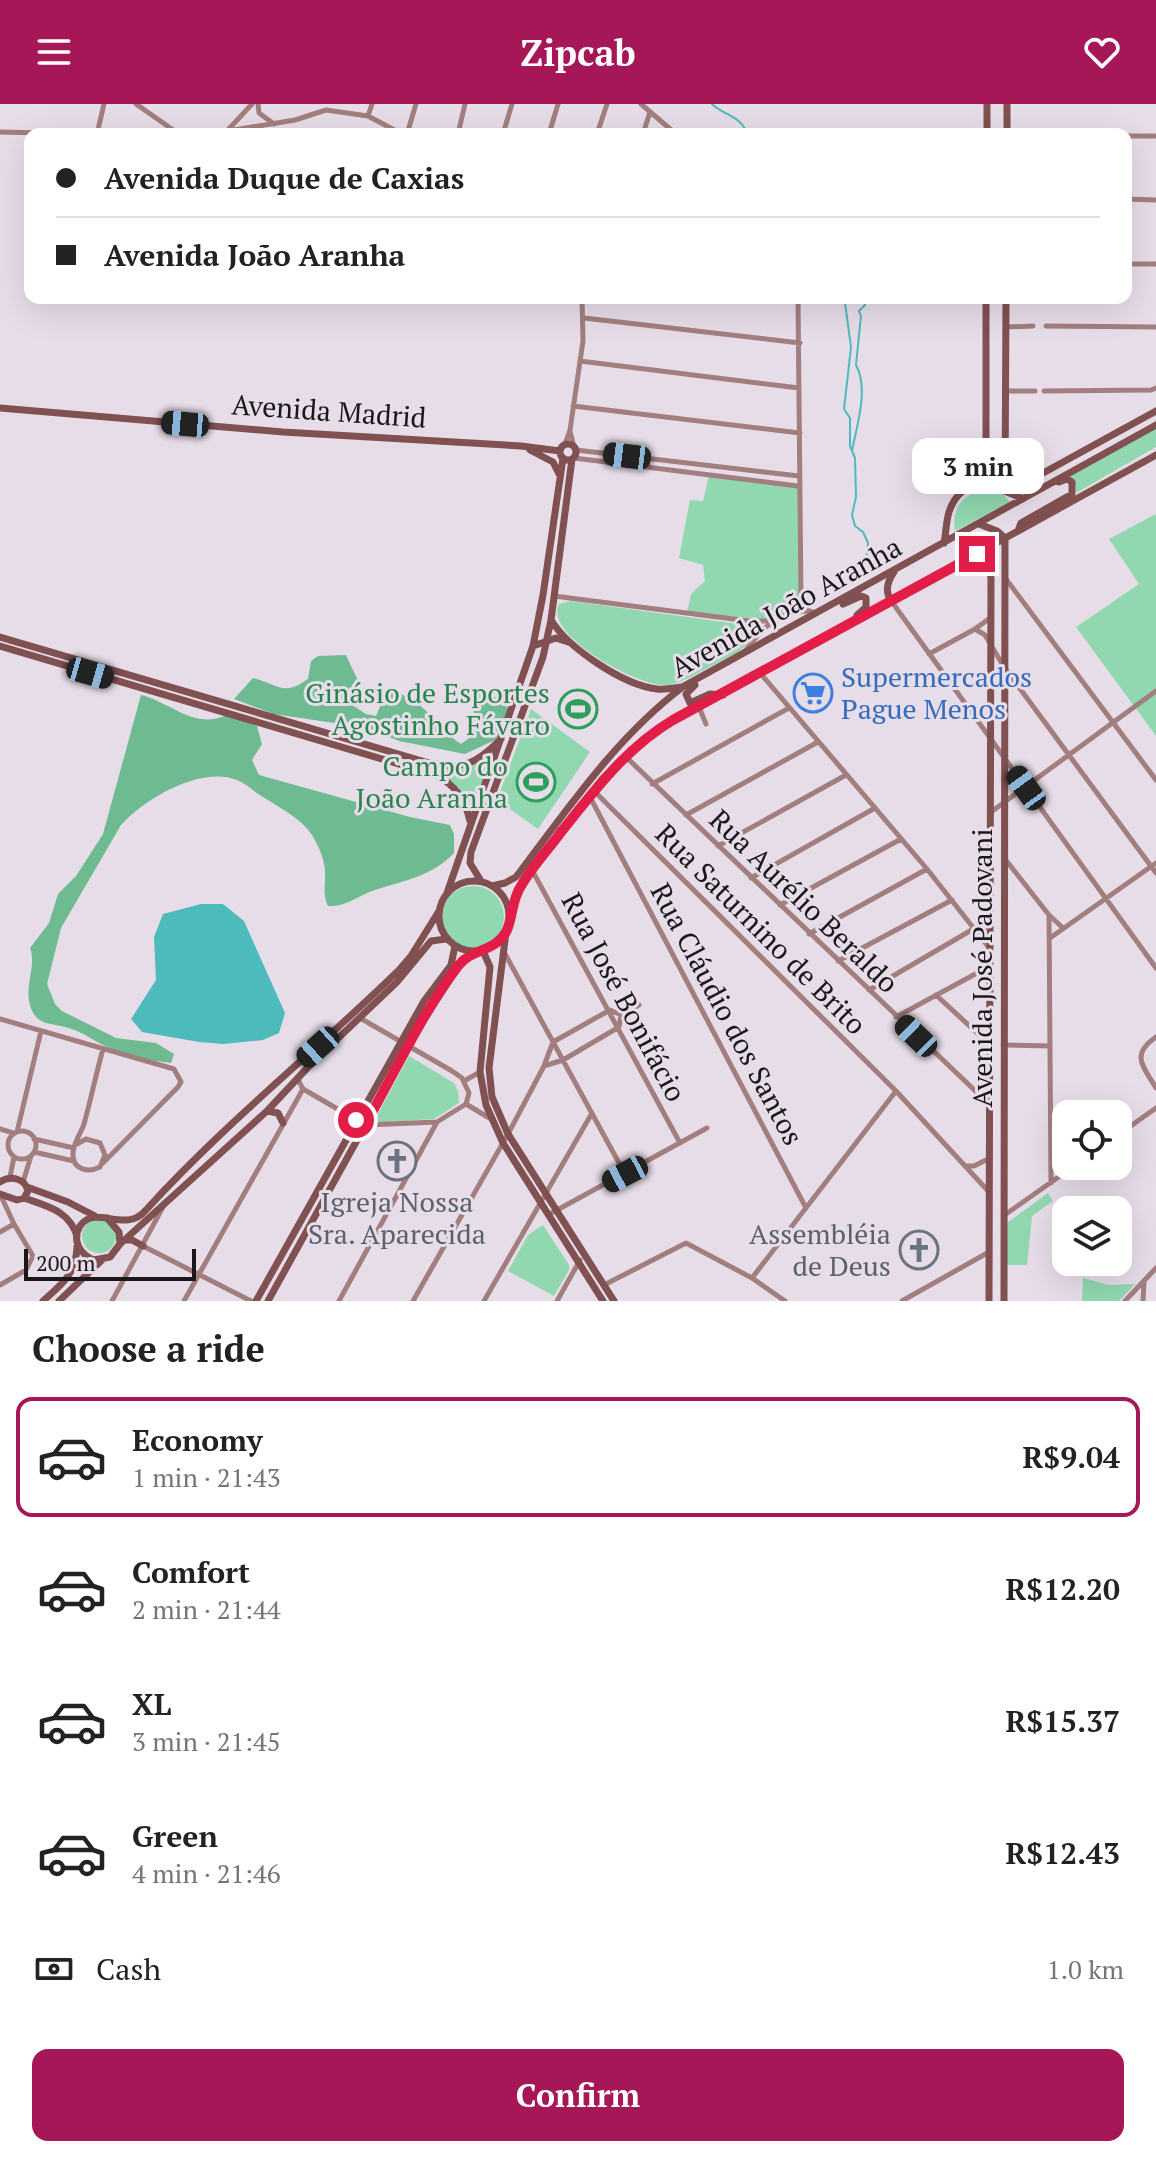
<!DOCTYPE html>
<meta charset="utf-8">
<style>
:root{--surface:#fff;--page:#f2f2f2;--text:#222;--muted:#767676;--line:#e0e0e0;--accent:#a61757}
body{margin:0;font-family:"PT Serif",serif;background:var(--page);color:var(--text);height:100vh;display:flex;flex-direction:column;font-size:30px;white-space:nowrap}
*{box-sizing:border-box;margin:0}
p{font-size:26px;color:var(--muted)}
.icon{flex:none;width:44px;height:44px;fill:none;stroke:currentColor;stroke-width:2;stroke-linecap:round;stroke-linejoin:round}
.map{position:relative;height:1197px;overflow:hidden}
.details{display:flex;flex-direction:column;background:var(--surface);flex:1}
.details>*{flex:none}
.top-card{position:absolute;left:24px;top:24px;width:1108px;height:176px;border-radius:16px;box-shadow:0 8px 32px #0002;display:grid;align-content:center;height:176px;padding:0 32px;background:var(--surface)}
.tools{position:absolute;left:1052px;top:996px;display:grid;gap:16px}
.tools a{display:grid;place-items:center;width:80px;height:80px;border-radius:16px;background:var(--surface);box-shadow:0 8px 32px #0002;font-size:40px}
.scale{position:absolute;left:24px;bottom:20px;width:172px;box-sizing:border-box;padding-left:8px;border:4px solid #1b181c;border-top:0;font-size:22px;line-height:28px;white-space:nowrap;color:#1b181c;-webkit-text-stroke:6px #e7dde9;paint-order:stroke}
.end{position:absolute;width:36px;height:36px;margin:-18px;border:10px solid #e11d48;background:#fff;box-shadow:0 0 0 4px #fff}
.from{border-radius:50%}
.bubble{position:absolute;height:56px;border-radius:16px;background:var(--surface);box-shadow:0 8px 32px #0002;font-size:26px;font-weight:700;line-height:56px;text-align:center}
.car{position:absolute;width:24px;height:48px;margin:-24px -12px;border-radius:10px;box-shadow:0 0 6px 2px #0007;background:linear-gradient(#222 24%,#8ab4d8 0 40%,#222 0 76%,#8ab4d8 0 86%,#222 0)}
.top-card b{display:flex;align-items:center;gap:28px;height:76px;font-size:30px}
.top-card b+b{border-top:2px solid var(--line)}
.top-card i{width:20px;height:20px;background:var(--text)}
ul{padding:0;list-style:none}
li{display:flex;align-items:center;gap:24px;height:120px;margin:0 16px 12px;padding:0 16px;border:4px solid transparent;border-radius:16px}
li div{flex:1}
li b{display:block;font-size:30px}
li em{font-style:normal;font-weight:700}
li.selected{border-color:var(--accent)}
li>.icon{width:72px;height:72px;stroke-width:1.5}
h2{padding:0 32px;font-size:36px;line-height:96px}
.pay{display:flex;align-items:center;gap:20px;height:88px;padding:0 32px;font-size:30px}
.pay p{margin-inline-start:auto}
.primary-button{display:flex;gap:16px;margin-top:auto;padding:16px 32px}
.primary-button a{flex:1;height:92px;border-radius:16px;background:var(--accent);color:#fff;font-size:32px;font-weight:700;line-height:92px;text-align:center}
header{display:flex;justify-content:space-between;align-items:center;height:104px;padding:0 32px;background:var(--accent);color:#fff;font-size:36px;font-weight:700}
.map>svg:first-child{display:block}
</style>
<header><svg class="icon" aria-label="menu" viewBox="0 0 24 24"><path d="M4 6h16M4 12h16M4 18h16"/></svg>Zipcab<svg class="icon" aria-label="heart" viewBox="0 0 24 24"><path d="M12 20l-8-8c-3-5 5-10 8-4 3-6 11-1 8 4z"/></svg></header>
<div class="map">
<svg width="1156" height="1197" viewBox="0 0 1156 1197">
<rect width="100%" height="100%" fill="#e7dde9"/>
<path fill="#91d8b0" d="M1156,324V343L1076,389L1075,380L1066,374Z
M709,371L798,382L801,496L790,508L772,517L687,509L691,490L705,477L703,461L679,454L690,396L703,397Z
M992,385L1003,390L1010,398L955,427C951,401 966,386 992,385Z
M1156,410V632L1076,523L1139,480L1109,435Z
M570,497L746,521L751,523L754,529C747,546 732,551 717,559C702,566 683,580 666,581C639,583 543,531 559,500Z
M531,605L590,648L538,725L497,696Z
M495,646L471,707C461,674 434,668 404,660L403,657L452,665Z
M442 813a31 31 0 1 1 62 0a31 31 0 1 1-62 0Z
M409,952L454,979L458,987L459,999L434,1015L373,1019Z
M1048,1089L1053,1097L1032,1112L1027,1161H1006L1008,1118Z
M82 1132a17 17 0 1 1 34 0a17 17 0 1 1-34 0Z
M543,1121L569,1161V1166L554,1192L508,1167L528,1131Z
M1083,1174L1109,1181L1135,1180L1119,1197H1082Z"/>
<path fill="#6ebb91" d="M346,551L360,581L356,590L347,591L349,599L366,610L376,612L384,593L391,588C422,591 437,625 461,640L476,629L472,592L480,584L505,599L513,616L495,636L465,650L399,637L353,618L334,619L274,610L234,595L253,574C278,580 283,593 308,575L311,557L318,552Z
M141,591C172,599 194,626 227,611L257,622L262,640L252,656L259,671L410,713L450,721L454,730V749C431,773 405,776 375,786C359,791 347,803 328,802C322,790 326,779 325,766C324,754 318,741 312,731C301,714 280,704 263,693C254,688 247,680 237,676C200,662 146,694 121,721L61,824L47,880L55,900L62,907L116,934L156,939L174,950L171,959C147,956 126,953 105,942C94,937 84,929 72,925C56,919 37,923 31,904C23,883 37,863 30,844L49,819L58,790L76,772L103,730Z"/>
<path fill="#4dbabb" d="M201,800H223L244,817L285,909L279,929L263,936L223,940L199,938L142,928L131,915L156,876L154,833L163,810Z"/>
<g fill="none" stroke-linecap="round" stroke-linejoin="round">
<path stroke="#4dbabb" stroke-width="2" d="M712,0C723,11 742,12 747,30
M841,194L845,199L851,243L844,305L850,314V342L855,354L856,393L852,411L855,422L863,428L868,439L867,450L860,466L861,470
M852,347C857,321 869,284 856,261L861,212L859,207L865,201V194"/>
<path stroke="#a27f7e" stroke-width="5" d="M136,0L179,30
M258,0L259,9L274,20
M641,0L676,30
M368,12L372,0
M227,27L252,0
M0,28L92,30
M97,30L104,0
M209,30L295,16L326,6L368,12L402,30
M407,30L416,0
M458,30L465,0
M503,30L512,0
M549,30L558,0
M597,30L607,0
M643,30L650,8
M1126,32H1156
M1126,95L1156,96
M1126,160H1156
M798,194L801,496L809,507L816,509
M584,214L800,239
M1046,222L1156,223
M1006,223L1033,222
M580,257L799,284
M1005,287H1035
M1044,287L1151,286L1156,284
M573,302L800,329
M570,327L574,343
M565,340L570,326L583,237L582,194
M576,346L799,372
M574,354L798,382
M1006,475L1156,676
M554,492L749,517H772
M892,498L1156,864
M975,525L985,531L1004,563L1156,769
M746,546C763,523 778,508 808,507
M929,550L975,525L990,514
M761,570L927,765L990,845
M699,603L706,620
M626,653L989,1000
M652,680L789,604
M594,687L896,987L989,1088
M590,693L806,1104
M991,708L1156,587
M686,711L818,638
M718,742L846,671
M1005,755L1049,811L1063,824
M532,766L680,1039
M751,774L875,704
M780,801L901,735
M1049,811L1051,1079
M809,830L927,765
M1050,834L1156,759
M504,848L625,1070
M838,857L952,796
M869,886L975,824L983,825L990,822
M936,891L988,939
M896,913L990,862
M360,914L452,967L462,974L469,989L466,1000
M0,915L174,965L181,978L178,983L103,1059
M1156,933C1130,951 1143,962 1156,984
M1003,941L1050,942
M544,962L563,956L619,923L621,911L639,901
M297,974L303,985L310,989L365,1021L437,1018L466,1000
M464,977L480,968
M466,1000L491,1015
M0,1025L13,1029
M8 1041a14 14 0 1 1 28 0a14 14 0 1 1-28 0Z
M17,1028L41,927
M1118,1031L1156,1004
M34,1035L74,1044
M77,1040L86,1035L100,1039L105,1051L100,1063C88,1069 72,1066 73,1049C73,1040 81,1029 84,1020C91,995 96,970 103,945
M34,1048L74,1057
M966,1062H974L990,1054
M10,1073L14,1053
M23,1078L31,1052
M1006,1110L1074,1062
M548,1111L707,1024
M0,1128L14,1120
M143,1142L251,1197
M752,1174L896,987
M0,1181L26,1166L33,1152L14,1120L1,1092
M604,1181L686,1139L752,1174L785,1197
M112,1197L163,1103
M184,1197L303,985
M339,1197L437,1018
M413,1197L508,1030L544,962L553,938L610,906L621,911
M484,1197L592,1009
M557,1197L580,1156
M902,1197L989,1148
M1125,1197L1156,1164
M1143,1197L1144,1178"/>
<path stroke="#815050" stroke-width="7" d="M987,30V0
M1007,30V0
M0,304L283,328L521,342L560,347
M560 348a8 8 0 1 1 16 0a8 8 0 1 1-16 0Z
M986,345L994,338L1001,339L1005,344
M530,346L553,358L559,370
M1005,364L1014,371L1034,374L1156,307
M967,386L981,370L986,356V194
M1005,386L1006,194
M979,420L997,427L1005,434L1004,1197
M1018,427L1021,419L1072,390V378L1067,375L1059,378
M944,439C946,429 946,418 949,408C962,369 996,382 1023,395
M977,450C988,455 990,463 991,475L989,1197
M892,498C884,488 887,478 894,468
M843,500L861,492L866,494V503L857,511
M551,516C568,544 623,581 657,585C665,586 674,584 682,583
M0,533L429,659C464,666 476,660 501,635
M0,542L436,671C456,682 465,695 470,717
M533,542L556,534L568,538
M695,581L686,590L690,599L710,590L723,591
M439 812a35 35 0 1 1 70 0a35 35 0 1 1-70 0Z
M481,777L470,759L471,748L543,553L551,516L572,355
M492,782L505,779L516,773C567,706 616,633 684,582L1156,321
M447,789L533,542L543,491L563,354
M509,812L521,782L603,674L657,626L1156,351
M506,828L489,964L492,993L508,1030L614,1197
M483,847L490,863L480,968L486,1001L503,1039L603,1197
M267,1007L278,1009L283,1019
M0,1078C10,1071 25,1074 28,1087L24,1094L17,1096L0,1090
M27,1083L68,1098L95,1112
M24,1094C46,1102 69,1106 77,1132
M107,1114L119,1128L120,1140L110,1153L94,1156C81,1151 71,1137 80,1122C96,1099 125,1131 146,1106C224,1020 316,947 399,866L411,852L439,807
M124,1136H132L143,1142
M120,1140L267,1007L311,960L397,878L431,837L446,835
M43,1197C62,1180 76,1170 77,1143
M59,1197L102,1156
M256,1197L424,897L451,861L455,842
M268,1197L423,917L457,864L472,848"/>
</g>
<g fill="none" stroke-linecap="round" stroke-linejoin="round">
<path stroke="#e11d48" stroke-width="10" d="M356,1016L365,1021C395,968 421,911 458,862C473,843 494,849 506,828C513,815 511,797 521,782C532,763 548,746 561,728C595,686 626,644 673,616L977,450"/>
</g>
<defs>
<symbol id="supermarket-ring" viewBox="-11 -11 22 22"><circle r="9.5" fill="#e7dde9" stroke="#3f7fe0" stroke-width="1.5"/><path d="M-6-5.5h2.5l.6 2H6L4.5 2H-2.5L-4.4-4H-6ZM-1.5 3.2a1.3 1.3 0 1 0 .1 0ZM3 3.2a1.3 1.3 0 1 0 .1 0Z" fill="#3f7fe0"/></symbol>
<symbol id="stadium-ring" viewBox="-11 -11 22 22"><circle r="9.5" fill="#e7dde9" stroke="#2e9e5b" stroke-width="1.5"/><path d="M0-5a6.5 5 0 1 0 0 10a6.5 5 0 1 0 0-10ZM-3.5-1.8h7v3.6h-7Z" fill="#2e9e5b"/></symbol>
<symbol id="church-ring" viewBox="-11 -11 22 22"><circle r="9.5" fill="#e7dde9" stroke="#6b7280" stroke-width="1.5"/><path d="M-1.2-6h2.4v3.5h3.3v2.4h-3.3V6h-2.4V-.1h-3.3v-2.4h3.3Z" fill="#6b7280"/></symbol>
</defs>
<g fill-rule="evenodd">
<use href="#supermarket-ring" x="791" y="567" width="44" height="44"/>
<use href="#stadium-ring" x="556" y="583" width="44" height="44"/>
<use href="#stadium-ring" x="514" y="656" width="44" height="44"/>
<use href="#church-ring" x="375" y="1035" width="44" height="44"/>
<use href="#church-ring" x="897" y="1124" width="44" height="44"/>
</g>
<g text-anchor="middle" stroke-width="6" stroke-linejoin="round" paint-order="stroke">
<g font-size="28" fill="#1b181c" stroke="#e7dde9">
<text transform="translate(329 307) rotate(4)" y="10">Avenida Madrid</text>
<text transform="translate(786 503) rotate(-29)" y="10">Avenida João Aranha</text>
<text transform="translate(804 797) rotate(44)" y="10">Rua Aurélio Beraldo</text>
<text transform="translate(761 825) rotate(45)" y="10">Rua Saturnino de Brito</text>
<text transform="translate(982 864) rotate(-90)" y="10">Avenida José Padovani</text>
<text transform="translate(624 893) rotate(62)" y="10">Rua José Bonifácio</text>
<text transform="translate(727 910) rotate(62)" y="10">Rua Cláudio dos Santos</text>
</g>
<g font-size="28" fill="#366cbe" stroke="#e7dde9" text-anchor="start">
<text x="841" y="583">Supermercados<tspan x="841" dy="32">Pague Menos</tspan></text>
</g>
<g font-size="28" fill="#27864d" stroke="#e7dde9" text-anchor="end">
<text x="550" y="599">Ginásio de Esportes<tspan x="550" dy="32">Agostinho Fávaro</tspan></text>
<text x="508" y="672">Campo do<tspan x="508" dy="32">João Aranha</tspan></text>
</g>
<g font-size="28" fill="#5b616d" stroke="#e7dde9">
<text x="397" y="1108">Igreja Nossa<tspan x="397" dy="32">Sra. Aparecida</tspan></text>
<text x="891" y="1140" text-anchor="end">Assembléia<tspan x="891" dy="32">de Deus</tspan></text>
</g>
</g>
</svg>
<div class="tools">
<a><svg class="icon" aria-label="locate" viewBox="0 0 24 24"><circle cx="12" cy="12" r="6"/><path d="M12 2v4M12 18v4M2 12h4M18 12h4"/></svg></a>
<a><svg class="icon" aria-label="layers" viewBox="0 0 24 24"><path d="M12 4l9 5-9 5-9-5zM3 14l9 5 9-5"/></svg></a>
</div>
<div class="scale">200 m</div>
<i class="end from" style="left:356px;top:1016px"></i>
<i class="end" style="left:977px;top:450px"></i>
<div class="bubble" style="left:912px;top:334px;width:132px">3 min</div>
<i class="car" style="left:185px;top:320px;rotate:275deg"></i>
<i class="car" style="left:627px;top:352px;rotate:277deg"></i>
<i class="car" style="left:90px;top:569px;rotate:106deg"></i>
<i class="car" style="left:1026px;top:684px;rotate:324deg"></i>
<i class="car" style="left:916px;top:932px;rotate:314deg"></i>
<i class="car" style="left:318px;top:943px;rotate:228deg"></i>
<i class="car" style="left:625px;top:1070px;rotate:242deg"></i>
<div class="top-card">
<b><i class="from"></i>Avenida Duque de Caxias</b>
<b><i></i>Avenida João Aranha</b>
</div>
</div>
<section class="details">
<h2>Choose a ride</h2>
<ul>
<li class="selected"><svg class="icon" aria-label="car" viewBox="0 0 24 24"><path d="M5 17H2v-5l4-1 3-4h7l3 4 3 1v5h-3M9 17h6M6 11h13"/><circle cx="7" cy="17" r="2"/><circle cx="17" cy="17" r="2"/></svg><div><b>Economy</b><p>1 min · 21:43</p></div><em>R$9.04</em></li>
<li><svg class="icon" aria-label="car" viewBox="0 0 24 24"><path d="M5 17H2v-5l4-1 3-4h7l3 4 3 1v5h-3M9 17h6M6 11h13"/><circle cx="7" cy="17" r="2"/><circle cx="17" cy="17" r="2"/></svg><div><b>Comfort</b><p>2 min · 21:44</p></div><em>R$12.20</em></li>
<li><svg class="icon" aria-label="car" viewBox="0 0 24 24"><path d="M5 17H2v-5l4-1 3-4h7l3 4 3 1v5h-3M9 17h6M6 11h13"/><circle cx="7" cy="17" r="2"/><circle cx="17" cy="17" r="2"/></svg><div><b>XL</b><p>3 min · 21:45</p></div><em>R$15.37</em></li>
<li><svg class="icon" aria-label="car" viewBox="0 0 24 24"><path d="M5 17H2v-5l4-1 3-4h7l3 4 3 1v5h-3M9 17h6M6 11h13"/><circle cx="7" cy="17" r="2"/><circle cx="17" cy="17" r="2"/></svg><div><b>Green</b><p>4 min · 21:46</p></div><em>R$12.43</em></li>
</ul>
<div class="pay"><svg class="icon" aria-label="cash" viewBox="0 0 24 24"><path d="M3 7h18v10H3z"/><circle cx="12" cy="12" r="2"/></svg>Cash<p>1.0 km</p></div>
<div class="primary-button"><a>Confirm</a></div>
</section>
